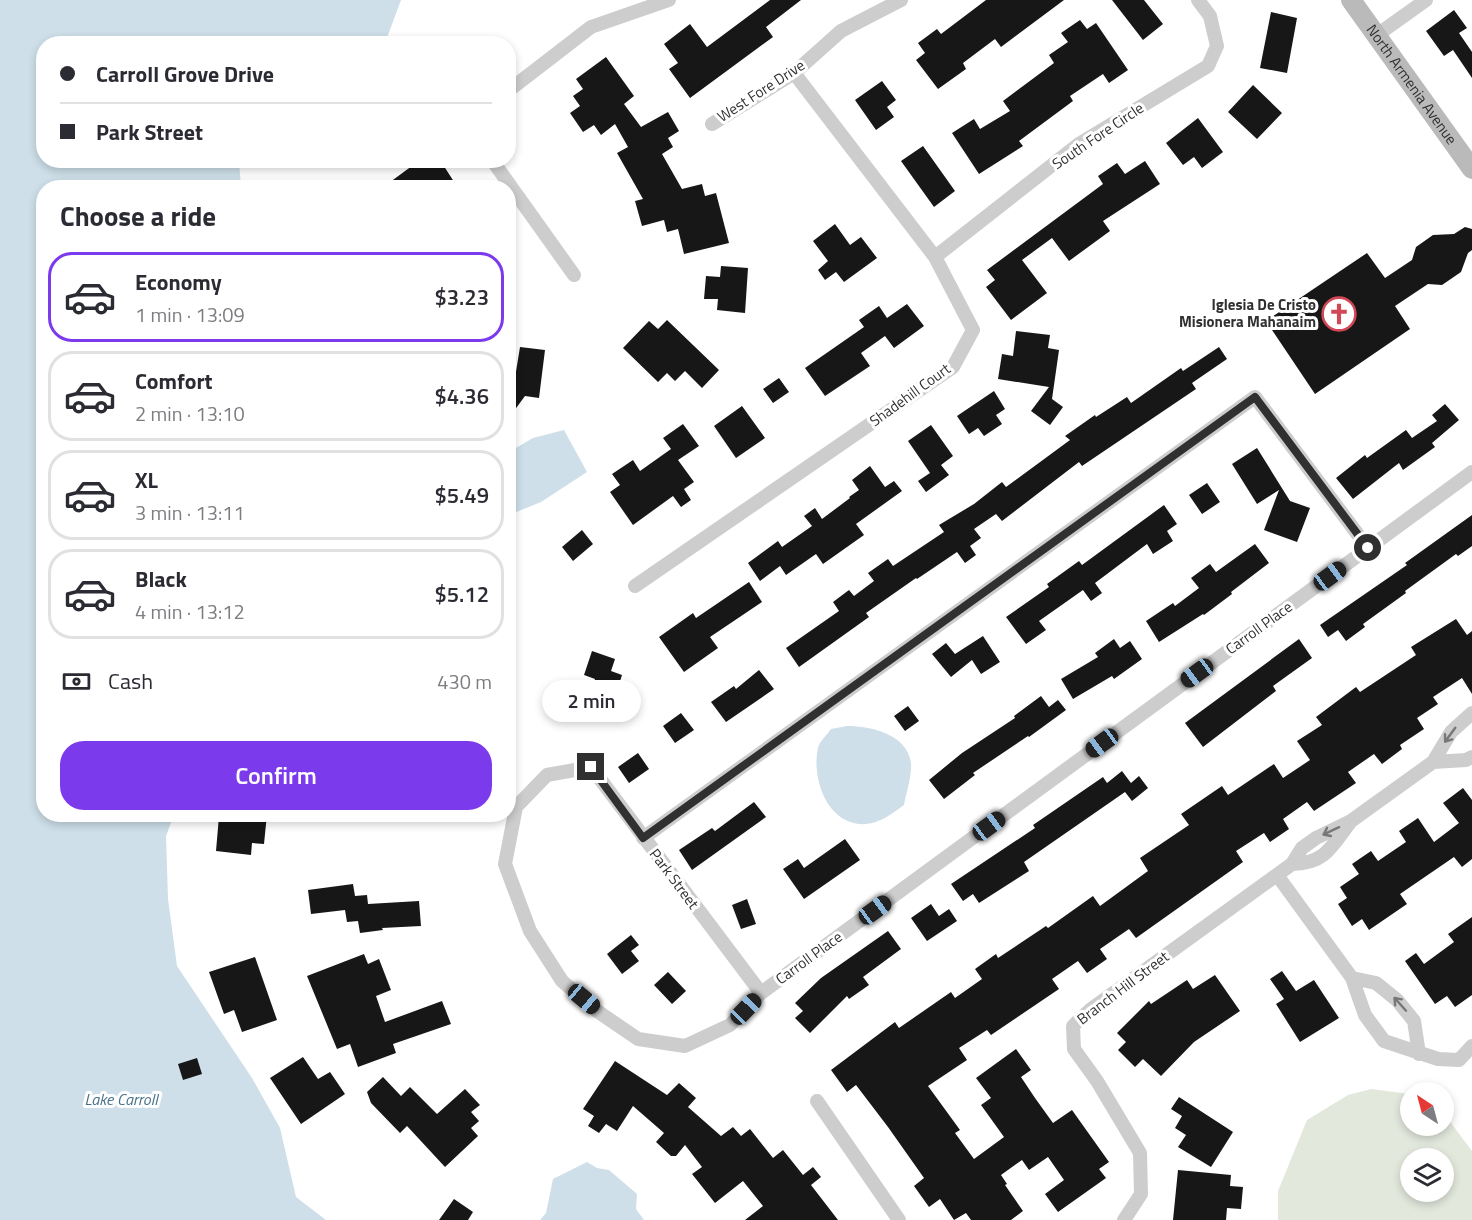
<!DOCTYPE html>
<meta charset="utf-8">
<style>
:root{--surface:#fff;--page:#f2f2f3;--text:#2b2b33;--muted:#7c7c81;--line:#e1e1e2;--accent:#7c3aed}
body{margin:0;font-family:"Titillium Web",sans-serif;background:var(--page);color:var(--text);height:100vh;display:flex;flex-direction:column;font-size:22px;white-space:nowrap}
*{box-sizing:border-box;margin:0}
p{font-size:20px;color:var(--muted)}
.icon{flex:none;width:33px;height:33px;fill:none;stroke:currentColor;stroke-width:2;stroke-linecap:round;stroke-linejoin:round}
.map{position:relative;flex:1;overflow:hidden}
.side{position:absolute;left:36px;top:180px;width:480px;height:642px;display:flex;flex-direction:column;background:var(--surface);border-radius:24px;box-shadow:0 3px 9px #0003}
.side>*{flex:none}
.guide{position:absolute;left:36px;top:36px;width:480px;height:132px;border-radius:24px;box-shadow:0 3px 9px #0003;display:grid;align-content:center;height:132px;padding:0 24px;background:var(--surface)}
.needle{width:39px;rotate:324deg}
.controls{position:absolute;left:1400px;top:1082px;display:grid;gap:12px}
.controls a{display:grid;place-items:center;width:54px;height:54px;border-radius:50%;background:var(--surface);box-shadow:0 3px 9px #0003;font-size:30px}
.end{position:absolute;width:27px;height:27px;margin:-14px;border:8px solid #303030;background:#fff;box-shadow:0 0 0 3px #fff}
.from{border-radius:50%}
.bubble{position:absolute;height:42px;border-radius:21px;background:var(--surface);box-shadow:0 3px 9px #0003;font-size:20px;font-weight:600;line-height:42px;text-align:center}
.car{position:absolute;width:18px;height:36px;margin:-18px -9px;border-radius:8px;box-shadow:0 0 4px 2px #0007;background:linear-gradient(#222 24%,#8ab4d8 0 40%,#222 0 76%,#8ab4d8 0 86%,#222 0)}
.guide b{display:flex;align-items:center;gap:21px;height:57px;font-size:22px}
.guide b+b{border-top:2px solid var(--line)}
.guide i{width:15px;height:15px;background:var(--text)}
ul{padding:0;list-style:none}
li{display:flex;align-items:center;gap:18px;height:90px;margin:0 12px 9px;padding:0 12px;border:3px solid var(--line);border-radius:24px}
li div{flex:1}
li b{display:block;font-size:22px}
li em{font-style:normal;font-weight:600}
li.active{border-color:var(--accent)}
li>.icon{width:54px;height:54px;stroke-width:1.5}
h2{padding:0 24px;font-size:27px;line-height:72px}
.pay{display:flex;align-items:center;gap:15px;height:66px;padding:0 24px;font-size:22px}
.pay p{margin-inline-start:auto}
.button{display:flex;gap:12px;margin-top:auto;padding:12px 24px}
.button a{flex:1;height:69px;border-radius:24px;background:var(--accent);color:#fff;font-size:24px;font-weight:600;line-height:69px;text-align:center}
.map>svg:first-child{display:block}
</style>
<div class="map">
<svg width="1472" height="1220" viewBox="0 0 1472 1220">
<rect width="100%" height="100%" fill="#fff"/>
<path fill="#e3e8dd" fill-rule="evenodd" d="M1371,1089L1410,1094V1125H1443V1117L1451,1123L1472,1151V1220H1278V1191L1307,1120L1348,1095ZM1410,1158H1443V1191H1410Z"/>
<path fill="#cedfe9" d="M0,0H401L385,43L44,44V160L239,161L241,187L44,188V814L174,815L166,836L168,899L177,966L252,1078L280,1128L296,1197L326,1220H0Z
M564,430L587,472L541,502L509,515V452L533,438Z
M847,726C871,726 907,734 911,763C912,776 906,793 904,805C893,813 880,823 866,824C828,827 811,779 818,748C819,742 827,735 831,729Z
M587,1162L597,1168L609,1170L637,1194L636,1209L644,1220H540L546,1213L553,1179Z"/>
<path fill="#171717" d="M770,0H801L766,27L773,37L690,98L669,69L678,63L664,44L690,24L707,47Z
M986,0H1064L1001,47L995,39L963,63L966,69L938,89L916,60L925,53L918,43L937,29L941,34Z
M1112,0H1144L1163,24L1143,40Z
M1454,10L1467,28L1459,33L1472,52V78L1453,50L1444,56L1426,31Z
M1271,12L1297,18L1287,73L1260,68Z
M1080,20L1087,29L1096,23L1128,70L1109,83L1103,74L1070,96L1073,101L1019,141L1023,146L979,174L952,133L974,119L980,129L1010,111L1003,101L1054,63L1049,55L1068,42L1061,33Z
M606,57L634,96L624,104L641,127L668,112L679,131L668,138L673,147L662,154L682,189L702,184L705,196L716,193L729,243L684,254L678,229L667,232L664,220L642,226L635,201L643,199L617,153L628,147L615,124L601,135L594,125L583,132L570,113L580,106L573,96L583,89L576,79Z
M882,81L896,100L887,107L894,117L876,130L855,100Z
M1253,85L1282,113L1257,139L1228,112Z
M1198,118L1223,152L1202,168L1194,157L1183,165L1166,143Z
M923,146L955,191L934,207L901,161Z
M420,160H440L458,188H382Z
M1145,161L1160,184L1103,221L1110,231L1069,261L1052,238L1022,260L1047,293L1011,320L986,287L995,280L987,270L1103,184L1098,176L1117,163L1125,174Z
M835,224L850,245L861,237L877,258L844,282L836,272L825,280L818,270L828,261L813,241Z
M1465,227L1472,229V250L1468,253L1461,272L1442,285L1428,284L1395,306L1410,329L1315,394L1266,321L1367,253L1385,278L1412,260L1416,247L1433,235L1454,234Z
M721,266L748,268L745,313L717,310L718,299H704L706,276L720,277Z
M907,304L924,326L894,348L885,336L861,353L870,366L825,396L805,368L864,327L859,320L879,306L887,318Z
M667,320L719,370L702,388L685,371L675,381L667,373L658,382L623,348L649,321L658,329Z
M1016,331L1050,335L1048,348L1059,350L1052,399L1063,407L1050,425L1031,411L1049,387L998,379L1002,354L1013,356Z
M520,347L545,350L539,398L525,396L508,419V402L513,390Z
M1219,347L1227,359L1192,383L1196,389L1082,466L1079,462L1002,521L996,514L974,529L981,538L970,546L976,555L965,563L957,552L917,579L916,578L866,613L869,617L799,667L786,648L839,611L833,602L849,590L854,596L874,581L868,573L888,559L893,566L944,532L939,525L974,504L1002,482L1006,487L1070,440L1065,436L1095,415L1096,417L1127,397L1131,403L1181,368L1183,371Z
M779,378L789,392L773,403L763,389Z
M994,391L1005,409L996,415L1002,424L984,436L978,428L969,434L957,416Z
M1445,404L1459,420L1432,443L1435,447L1403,470L1399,463L1353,499L1336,478L1365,455L1367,458L1406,430L1412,438L1437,421L1432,415Z
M742,406L765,438L736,458L714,426Z
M683,424L699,446L678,460L694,482L684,489L691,500L681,507L673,496L633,525L610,492L620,485L612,474L633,460L640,471L671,449L663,438Z
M931,425L953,456L941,465L949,475L926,492L918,481L930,473L908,441Z
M1257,448L1290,501L1310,508L1297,542L1264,530L1279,490L1257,504L1232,464Z
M870,466L885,487L894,481L902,491L856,524L864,535L823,564L816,554L786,575L780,566L760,581L748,563L778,541L782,547L812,526L804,516L815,508L822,519L850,498L849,497L859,490L852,480Z
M1207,483L1220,502L1202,514L1189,495Z
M1164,505L1177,524L1167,531L1173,541L1153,554L1147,544L1095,583L1102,593L1091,601L1083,590L1039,621L1046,630L1026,644L1006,617L1049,587L1047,584L1079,561L1082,565Z
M1472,515V546L1458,556L1456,554L1405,591L1406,593L1363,624L1365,627L1346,641L1338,630L1328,637L1320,625L1407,565L1405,563Z
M582,530L593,544L573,561L562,547Z
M1255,544L1269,563L1231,592L1232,594L1204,615L1203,614L1159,642L1146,621L1173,603L1175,606L1199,588L1191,578L1210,564L1216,572Z
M749,582L762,602L710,637L718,648L684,672L659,637L693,613L696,618Z
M1456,619L1467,635L1472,631V694L1462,678L1433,697L1438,704L1417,718L1424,729L1400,745L1402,749L1382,764L1374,754L1348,772L1356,783L1314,811L1307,802L1283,819L1289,829L1270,842L1264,833L1236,851L1243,862L1136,938L1129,929L1100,949L1107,959L1087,973L1078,961L1052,979L1059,989L991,1035L987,1030L959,1048L967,1060L928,1086L960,1130L955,1133L974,1159L1004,1137L981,1105L991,1098L976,1078L1016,1049L1031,1070L1021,1077L1035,1098L1053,1123L1072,1110L1109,1162L1099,1169L1106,1178L1058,1212L1045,1194L1064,1180L1048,1157L1029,1170L1022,1160L1001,1175L1007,1184L1005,1185L1023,1211L1011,1220H971L966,1213L954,1220L940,1199L929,1207L914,1186L924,1178L888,1127L856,1085L847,1092L831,1070L895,1022L899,1028L951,992L955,998L982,979L975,969L996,954L998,958L1046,926L1048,928L1093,896L1100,906L1148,871L1140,858L1189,825L1181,814L1222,786L1228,795L1274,764L1283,778L1310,760L1297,741L1322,725L1316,717L1356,687L1360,692L1416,655L1411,647Z
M983,636L1000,662L981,674L972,660L951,677L932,654L946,643L955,654Z
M1114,639L1120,648L1130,641L1142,659L1114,679L1112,676L1073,699L1061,679L1098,657L1095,653Z
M1299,639L1312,658L1273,686L1276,691L1203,747L1185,723Z
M592,651L615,659L611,671L622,675L614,700L591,692L595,679L584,675Z
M759,670L774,689L726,722L711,702L734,686L736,689Z
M1041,696L1049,707L1058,700L1066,710L1029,737L1028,736L973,773L975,775L944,799L929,780L962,753L1015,718L1014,716Z
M908,706L919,721L905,731L894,716Z
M681,713L694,730L675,743L663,726Z
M638,753L649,769L629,783L618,767Z
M1122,771L1131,783L1139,776L1148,788L1132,801L1125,792L1024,862L1029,871L979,903L973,894L963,901L951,884L1035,828L1033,825L1103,777L1107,783Z
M1463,788L1472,800V859L1462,867L1454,857L1400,894L1407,904L1369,930L1362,919L1352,926L1338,904L1347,898L1340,887L1359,874L1352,864L1371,851L1378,861L1406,842L1399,831L1418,818L1434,842L1459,823L1443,803Z
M754,802L766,817L692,870L679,850L712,828L715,831Z
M231,814H267L264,844L252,843L251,855L216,851L219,816L231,817Z
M845,839L860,860L804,899L783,869L798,859L804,868Z
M353,884L355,896L367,895L368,904L419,901L421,926L382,928L383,930L360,933L358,921L347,922L345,910L311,914L308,890Z
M747,899L756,924L741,929L732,905Z
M931,904L939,916L949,909L957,921L927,941L911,918Z
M1472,917V995L1455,1007L1447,996L1435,1004L1405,961L1416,953L1424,964L1454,942L1448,934Z
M888,931L901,949L863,977L869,985L849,999L847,996L810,1033L795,1018L803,1011L795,1003L821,978Z
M631,935L639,945L631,951L639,961L622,974L607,954Z
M364,954L368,964L379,959L391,990L376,996L385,1022L442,1001L451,1024L393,1044L396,1053L358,1067L350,1044L337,1049L307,976Z
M255,957L277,1020L242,1032L234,1010L224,1014L209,972Z
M1282,971L1296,991L1314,980L1339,1018L1300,1042L1276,1004L1284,999L1270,979Z
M668,972L686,991L672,1004L654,985Z
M1215,975L1240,1011L1194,1042L1161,1076L1143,1059L1135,1067L1118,1050L1126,1042L1117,1033L1149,1001L1151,1004L1187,980L1193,989Z
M303,1057L318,1079L330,1072L345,1094L301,1124L270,1078Z
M197,1058L202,1074L183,1080L178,1064Z
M615,1061L667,1095L679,1083L696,1098L688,1107L721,1136L733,1127L741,1136L750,1129L773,1158L783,1150L803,1175L813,1167L821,1177L811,1185L838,1220H745L763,1206L743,1181L715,1203L692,1174L702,1167L685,1145L676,1156H671L656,1142L664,1133L633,1106L617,1131L606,1124L599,1133L588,1126L594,1116L583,1109Z
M383,1077L401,1096L410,1087L437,1114L465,1089L480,1105L471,1112L479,1121L471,1128L478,1136L445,1167L407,1126L400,1133L371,1103L367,1092Z
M1179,1097L1233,1132L1211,1167L1178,1147L1186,1135L1175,1128L1182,1116L1171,1109Z
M1178,1170L1231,1175L1230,1186L1243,1187L1241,1209L1227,1208L1226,1220H1173Z
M454,1199L473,1212L468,1220H439Z"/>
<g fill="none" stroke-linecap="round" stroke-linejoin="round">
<path stroke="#cdcdcd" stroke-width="14" d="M1377,35L1426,0
M508,91L591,27L669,0
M712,124L794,73L841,31L901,0
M492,160L574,275
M935,257L1079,144L1208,66L1217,46L1210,16L1198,0
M635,586L953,367L973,330L935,257L794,73
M1433,762L1466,760L1472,757
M1351,821L1433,762L1451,732L1472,713
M643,838L1255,397L1368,548
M1277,875L1352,978L1365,1015L1384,1041L1438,1059L1459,1060L1472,1046
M1352,978L1376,983L1397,1000L1414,1021L1419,1054
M761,993L591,767L547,775L516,807L505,864L530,931L562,981L597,1011L638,1039L685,1046L730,1025L761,993L1472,472
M817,1101L899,1220
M1124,1220L1141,1194L1140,1153L1097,1081L1074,1049L1073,1026L1090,1010L1292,864L1302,848L1316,838L1351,821C1332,846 1325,864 1292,864"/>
<path stroke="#bababa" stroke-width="20" id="s1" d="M1351,0L1472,169"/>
</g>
<defs><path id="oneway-shaft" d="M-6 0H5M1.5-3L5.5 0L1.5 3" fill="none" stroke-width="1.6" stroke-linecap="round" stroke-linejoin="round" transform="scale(1.5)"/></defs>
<g stroke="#777">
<use href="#oneway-shaft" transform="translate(1450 735) rotate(126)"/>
<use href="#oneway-shaft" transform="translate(1331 831) rotate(155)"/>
<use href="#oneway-shaft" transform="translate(1400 1004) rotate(-132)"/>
</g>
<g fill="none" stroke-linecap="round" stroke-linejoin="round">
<path stroke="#303030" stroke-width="8" d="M591,767L643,838L1255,397L1368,548"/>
</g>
<defs>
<symbol id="church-ring" viewBox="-11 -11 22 22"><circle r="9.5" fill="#fff" stroke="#d24755" stroke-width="1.5"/><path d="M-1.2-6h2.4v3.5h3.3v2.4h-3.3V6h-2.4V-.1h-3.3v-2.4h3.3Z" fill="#d24755"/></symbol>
</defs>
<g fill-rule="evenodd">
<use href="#church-ring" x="1320" y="295" width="38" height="38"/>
</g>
<g text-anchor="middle" stroke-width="6" stroke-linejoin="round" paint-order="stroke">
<g font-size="15" fill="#303030" stroke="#fff">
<text dy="5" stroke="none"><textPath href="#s1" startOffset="104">North Armenia Avenue</textPath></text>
<text transform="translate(761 91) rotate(-33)" y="5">West Fore Drive</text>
<text transform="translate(1098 136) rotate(-34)" y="5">South Fore Circle</text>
<text transform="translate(910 395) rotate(-36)" y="5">Shadehill Court</text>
<text transform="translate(1259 628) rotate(-36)" y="5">Carroll Place</text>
<text transform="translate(674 879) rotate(53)" y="5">Park Street</text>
<text transform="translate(809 958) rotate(-36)" y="5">Carroll Place</text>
<text transform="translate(1123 988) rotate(-37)" y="5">Branch Hill Street</text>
</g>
<g font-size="15" font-weight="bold" fill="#303030" stroke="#fff" text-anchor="end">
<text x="1316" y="310">Iglesia De Cristo<tspan x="1316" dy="17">Misionera Mahanaim</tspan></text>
</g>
<g font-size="16" font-style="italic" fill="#467189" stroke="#fff">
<text x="121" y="1105">Lake Carroll</text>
</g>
</g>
</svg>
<div class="controls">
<a><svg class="needle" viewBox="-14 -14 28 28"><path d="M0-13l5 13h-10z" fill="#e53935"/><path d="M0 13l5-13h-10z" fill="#7c7c81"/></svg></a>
<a><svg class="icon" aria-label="layers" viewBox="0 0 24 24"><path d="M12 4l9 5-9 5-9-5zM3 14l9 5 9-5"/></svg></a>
</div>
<i class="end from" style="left:1368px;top:548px"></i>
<i class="end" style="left:591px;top:767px"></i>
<div class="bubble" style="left:542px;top:680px;width:99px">2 min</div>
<i class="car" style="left:1330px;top:576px;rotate:54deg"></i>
<i class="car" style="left:1197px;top:673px;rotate:234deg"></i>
<i class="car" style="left:1102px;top:743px;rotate:234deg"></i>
<i class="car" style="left:989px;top:826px;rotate:54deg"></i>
<i class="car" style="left:875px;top:910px;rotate:54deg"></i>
<i class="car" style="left:584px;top:999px;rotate:130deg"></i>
<i class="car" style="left:746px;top:1009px;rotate:44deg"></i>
<div class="guide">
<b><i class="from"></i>Carroll Grove Drive</b>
<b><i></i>Park Street</b>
</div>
<section class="side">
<h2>Choose a ride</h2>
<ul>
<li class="active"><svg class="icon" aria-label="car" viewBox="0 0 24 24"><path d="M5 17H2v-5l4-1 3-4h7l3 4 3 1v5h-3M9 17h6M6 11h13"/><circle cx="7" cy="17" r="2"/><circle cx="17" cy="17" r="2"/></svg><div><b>Economy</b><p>1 min · 13:09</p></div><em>$3.23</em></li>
<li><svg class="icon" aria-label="car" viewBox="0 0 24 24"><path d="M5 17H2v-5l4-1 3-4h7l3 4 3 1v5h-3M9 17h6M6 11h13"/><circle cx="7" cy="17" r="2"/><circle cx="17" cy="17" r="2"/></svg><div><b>Comfort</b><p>2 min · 13:10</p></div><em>$4.36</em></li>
<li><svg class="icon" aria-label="car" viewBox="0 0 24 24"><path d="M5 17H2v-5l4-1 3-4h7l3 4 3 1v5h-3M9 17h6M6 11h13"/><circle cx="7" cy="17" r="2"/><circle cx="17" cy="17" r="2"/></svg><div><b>XL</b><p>3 min · 13:11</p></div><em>$5.49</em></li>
<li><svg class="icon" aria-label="car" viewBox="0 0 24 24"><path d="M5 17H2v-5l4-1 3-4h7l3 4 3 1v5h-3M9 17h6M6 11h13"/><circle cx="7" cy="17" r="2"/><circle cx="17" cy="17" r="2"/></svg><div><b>Black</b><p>4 min · 13:12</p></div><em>$5.12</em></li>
</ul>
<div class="pay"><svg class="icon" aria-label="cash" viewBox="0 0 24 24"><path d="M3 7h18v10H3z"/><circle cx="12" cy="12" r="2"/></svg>Cash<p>430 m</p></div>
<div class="button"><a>Confirm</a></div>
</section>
</div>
